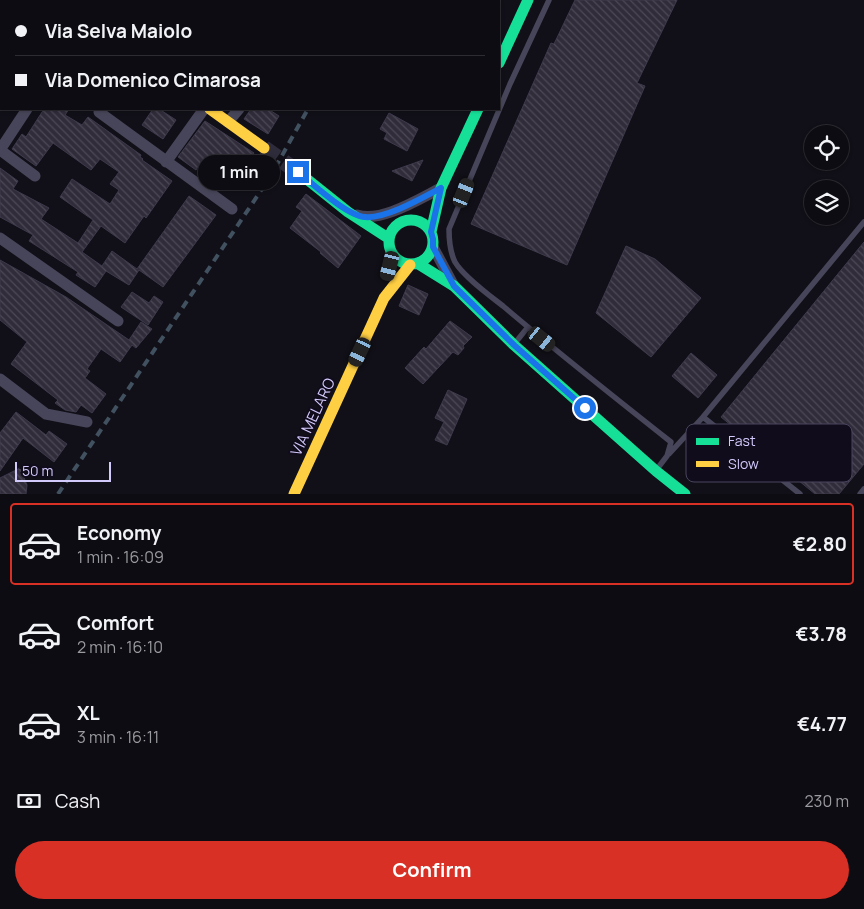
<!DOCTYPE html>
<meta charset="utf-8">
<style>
:root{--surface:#0d0c12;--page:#16151b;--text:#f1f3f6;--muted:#9a9b9f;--line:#2d2c32;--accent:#d93025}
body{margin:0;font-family:Manrope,sans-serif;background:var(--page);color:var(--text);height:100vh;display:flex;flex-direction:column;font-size:19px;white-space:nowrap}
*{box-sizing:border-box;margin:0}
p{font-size:16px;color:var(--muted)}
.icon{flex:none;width:28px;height:28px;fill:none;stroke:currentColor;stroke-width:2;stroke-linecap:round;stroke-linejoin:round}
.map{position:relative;height:494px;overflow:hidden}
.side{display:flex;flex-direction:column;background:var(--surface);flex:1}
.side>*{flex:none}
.top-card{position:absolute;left:0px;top:0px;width:500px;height:110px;box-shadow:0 1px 4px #0004,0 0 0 1px var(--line);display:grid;align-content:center;height:110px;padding:0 15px;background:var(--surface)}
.controls{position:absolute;left:804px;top:125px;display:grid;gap:10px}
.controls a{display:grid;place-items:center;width:45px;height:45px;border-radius:50%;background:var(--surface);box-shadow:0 1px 4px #0004,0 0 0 1px var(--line);font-size:25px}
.scale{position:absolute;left:15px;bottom:12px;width:96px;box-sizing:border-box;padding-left:5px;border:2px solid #d3cafc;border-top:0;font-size:14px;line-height:18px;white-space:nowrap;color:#d3cafc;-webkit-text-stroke:4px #100c1b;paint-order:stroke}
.end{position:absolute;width:22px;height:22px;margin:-11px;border:6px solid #1a73e8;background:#fff;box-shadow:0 0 0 2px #fff}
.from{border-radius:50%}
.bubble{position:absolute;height:35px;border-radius:18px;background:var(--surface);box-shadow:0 1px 4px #0004,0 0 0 1px var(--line);font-size:16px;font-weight:700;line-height:35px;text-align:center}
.car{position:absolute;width:15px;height:30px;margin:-15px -8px;border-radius:6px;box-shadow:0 0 4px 1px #0007;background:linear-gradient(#222 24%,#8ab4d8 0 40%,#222 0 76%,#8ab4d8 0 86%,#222 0)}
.top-card b{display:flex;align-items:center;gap:18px;height:48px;font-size:19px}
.top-card b+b{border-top:1px solid var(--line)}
.top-card i{width:12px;height:12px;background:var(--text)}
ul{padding:9px 0 0;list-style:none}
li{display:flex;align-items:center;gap:15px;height:82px;margin:0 10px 8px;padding:0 5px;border:2px solid transparent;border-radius:5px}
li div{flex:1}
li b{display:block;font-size:19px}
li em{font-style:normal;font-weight:700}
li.on{border-color:var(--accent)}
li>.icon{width:45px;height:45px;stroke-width:1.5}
.pay{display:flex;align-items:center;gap:12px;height:55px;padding:0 15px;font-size:19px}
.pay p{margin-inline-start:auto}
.primary-button{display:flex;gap:10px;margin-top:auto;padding:10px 15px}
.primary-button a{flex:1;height:58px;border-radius:30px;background:var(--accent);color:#fff;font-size:20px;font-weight:700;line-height:58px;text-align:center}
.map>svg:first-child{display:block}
</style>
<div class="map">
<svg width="864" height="494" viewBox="0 0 864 494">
<defs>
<pattern id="building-back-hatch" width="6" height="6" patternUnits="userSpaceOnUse" patternTransform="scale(1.25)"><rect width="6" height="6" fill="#302c3a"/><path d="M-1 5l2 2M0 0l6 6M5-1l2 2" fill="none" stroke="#4d4957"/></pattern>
</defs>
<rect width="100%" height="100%" fill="#111018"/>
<path fill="url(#building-back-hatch)" stroke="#3e3a4c" d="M575,0H677L637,83L645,86L567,265L471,224L551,43L554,44Z
M44,109H69L65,115L82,125L88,117L141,155L140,157L143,159L142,160L172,181L146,218L144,216L125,243L101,226L82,252L102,266L112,251L137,269L189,196L216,215L163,287L139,270L129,285L106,271L95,287L76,275L78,272L29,241L33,235L0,217V168L18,181L13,189L49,208L41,219L78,243L93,220L60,197L72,179L110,204L119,190L110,184L119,172L100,159L91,170L53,143L36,166L12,149L22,134L26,137Z
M153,109H159L176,120L163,139L142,125Z
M251,109H268L279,116L268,134L244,119Z
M389,113L418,129L407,151L384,139L387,133L380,129Z
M205,121L254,153L235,179L203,159L196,170L178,157Z
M423,160L412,181L392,171L406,166Z
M306,194L361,236L338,268L320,253L321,252L290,228L302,211L296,207Z
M864,242V464L839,494H815L721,417Z
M626,246L655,259L701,298L651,357L596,313Z
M0,260L66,297L129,340L141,322L152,329L136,348L132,345L120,362L101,349L87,369L90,371L85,378L106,394L92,413L81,405L76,412L65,410L55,403L58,400L11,364L27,342L0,320Z
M408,285L428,294L419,315L399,306Z
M132,292L149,303L154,296L163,302L148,325L121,307Z
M450,321L472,337L463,346L464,348L458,355L453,352L423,384L405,368L424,347L426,349Z
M691,353L717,375L698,398L672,376Z
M448,390L467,399L447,445L435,440L444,422L435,418Z
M16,412L46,435L49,431L67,444L54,462L23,438L0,471V433Z
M20,468L27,485L26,494H0V478Z"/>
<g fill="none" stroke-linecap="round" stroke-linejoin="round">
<path stroke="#2e2c3a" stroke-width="16" stroke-dasharray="16 8" stroke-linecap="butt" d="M264,148L298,172"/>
<path stroke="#474559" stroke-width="5.5" d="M549,0L510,84L449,229C449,240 450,252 455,262C463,276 489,295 503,306C557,352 614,397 671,442L667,456L657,469
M515,343L528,327
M703,417L800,494
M669,454L703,417L864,222
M860,494L864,489"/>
<path stroke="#474559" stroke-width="11" d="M58,0L60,1
M98,1L99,0
M225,1L226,0
M303,1L304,0
M99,112L232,209
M228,122L239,109
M0,150L27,109
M0,150L35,176
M166,162L204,109
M357,215C381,223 419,199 441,188
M0,238L118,321
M433,247L454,286
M0,379L46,414L87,422"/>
<path stroke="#16e098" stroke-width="11" d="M499,63L528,0
M298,172L348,212L388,238
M389 242a22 22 0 1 1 44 0a22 22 0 1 1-44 0Z
M431,232L441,188L478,109
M417,263L454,286L514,345L656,471L685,494"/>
<path stroke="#ffcf43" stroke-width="11" d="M210,109L264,148
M294,494L384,298L410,265"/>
<path stroke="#415160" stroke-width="4" stroke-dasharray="8 6" stroke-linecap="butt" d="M368,1L369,0
M376,1L377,0
M58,494L270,177L308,109"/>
</g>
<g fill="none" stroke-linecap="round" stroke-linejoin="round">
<path stroke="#1a73e8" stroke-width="6" d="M298,172C313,184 347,216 365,217C386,219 422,198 441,188L431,232L433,239V247L454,286L514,345L585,408"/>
</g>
<g text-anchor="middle" stroke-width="4" stroke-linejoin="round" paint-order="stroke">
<g font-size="15" fill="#d3cafc" stroke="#100c1b">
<text transform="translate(313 417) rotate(-65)" y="5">VIA MELARO</text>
</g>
</g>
<rect x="686" y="424" width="166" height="58" rx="8" fill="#100c1b" stroke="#4a455e" stroke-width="1"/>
<rect x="696" y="438" width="23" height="7" fill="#16e098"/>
<rect x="696" y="461" width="23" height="6" fill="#ffcf43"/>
<g font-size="14" fill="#d3cafc">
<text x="728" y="446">Fast</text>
<text x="728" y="469">Slow</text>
</g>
</svg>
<div class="controls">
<a><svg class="icon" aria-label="locate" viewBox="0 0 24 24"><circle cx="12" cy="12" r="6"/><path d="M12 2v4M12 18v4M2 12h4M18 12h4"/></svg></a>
<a><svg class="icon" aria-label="layers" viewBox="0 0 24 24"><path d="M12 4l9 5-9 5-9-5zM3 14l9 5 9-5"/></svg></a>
</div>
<div class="scale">50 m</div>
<i class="end from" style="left:585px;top:408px"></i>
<i class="end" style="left:298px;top:172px"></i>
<div class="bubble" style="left:198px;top:155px;width:82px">1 min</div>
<i class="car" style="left:464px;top:193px;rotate:22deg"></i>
<i class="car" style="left:390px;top:266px;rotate:194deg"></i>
<i class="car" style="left:542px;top:339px;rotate:129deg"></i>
<i class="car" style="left:360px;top:352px;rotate:205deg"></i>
<div class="top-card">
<b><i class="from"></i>Via Selva Maiolo</b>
<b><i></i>Via Domenico Cimarosa</b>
</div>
</div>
<section class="side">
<ul>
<li class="on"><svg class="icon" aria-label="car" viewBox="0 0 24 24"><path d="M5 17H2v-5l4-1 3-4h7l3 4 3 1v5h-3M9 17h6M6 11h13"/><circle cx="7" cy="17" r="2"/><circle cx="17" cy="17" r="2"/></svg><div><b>Economy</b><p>1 min · 16:09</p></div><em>€2.80</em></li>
<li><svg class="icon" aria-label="car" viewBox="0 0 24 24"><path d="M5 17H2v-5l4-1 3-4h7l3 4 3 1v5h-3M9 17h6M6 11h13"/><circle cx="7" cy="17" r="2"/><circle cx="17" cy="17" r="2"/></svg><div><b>Comfort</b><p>2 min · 16:10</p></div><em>€3.78</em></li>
<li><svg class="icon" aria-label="car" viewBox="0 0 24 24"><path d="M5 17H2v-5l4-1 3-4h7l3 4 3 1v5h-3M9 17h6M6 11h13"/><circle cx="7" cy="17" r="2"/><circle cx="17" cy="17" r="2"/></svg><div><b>XL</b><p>3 min · 16:11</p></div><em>€4.77</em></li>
</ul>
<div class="pay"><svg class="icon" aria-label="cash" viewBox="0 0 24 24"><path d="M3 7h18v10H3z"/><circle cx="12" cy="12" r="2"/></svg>Cash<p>230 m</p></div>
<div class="primary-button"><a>Confirm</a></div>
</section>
